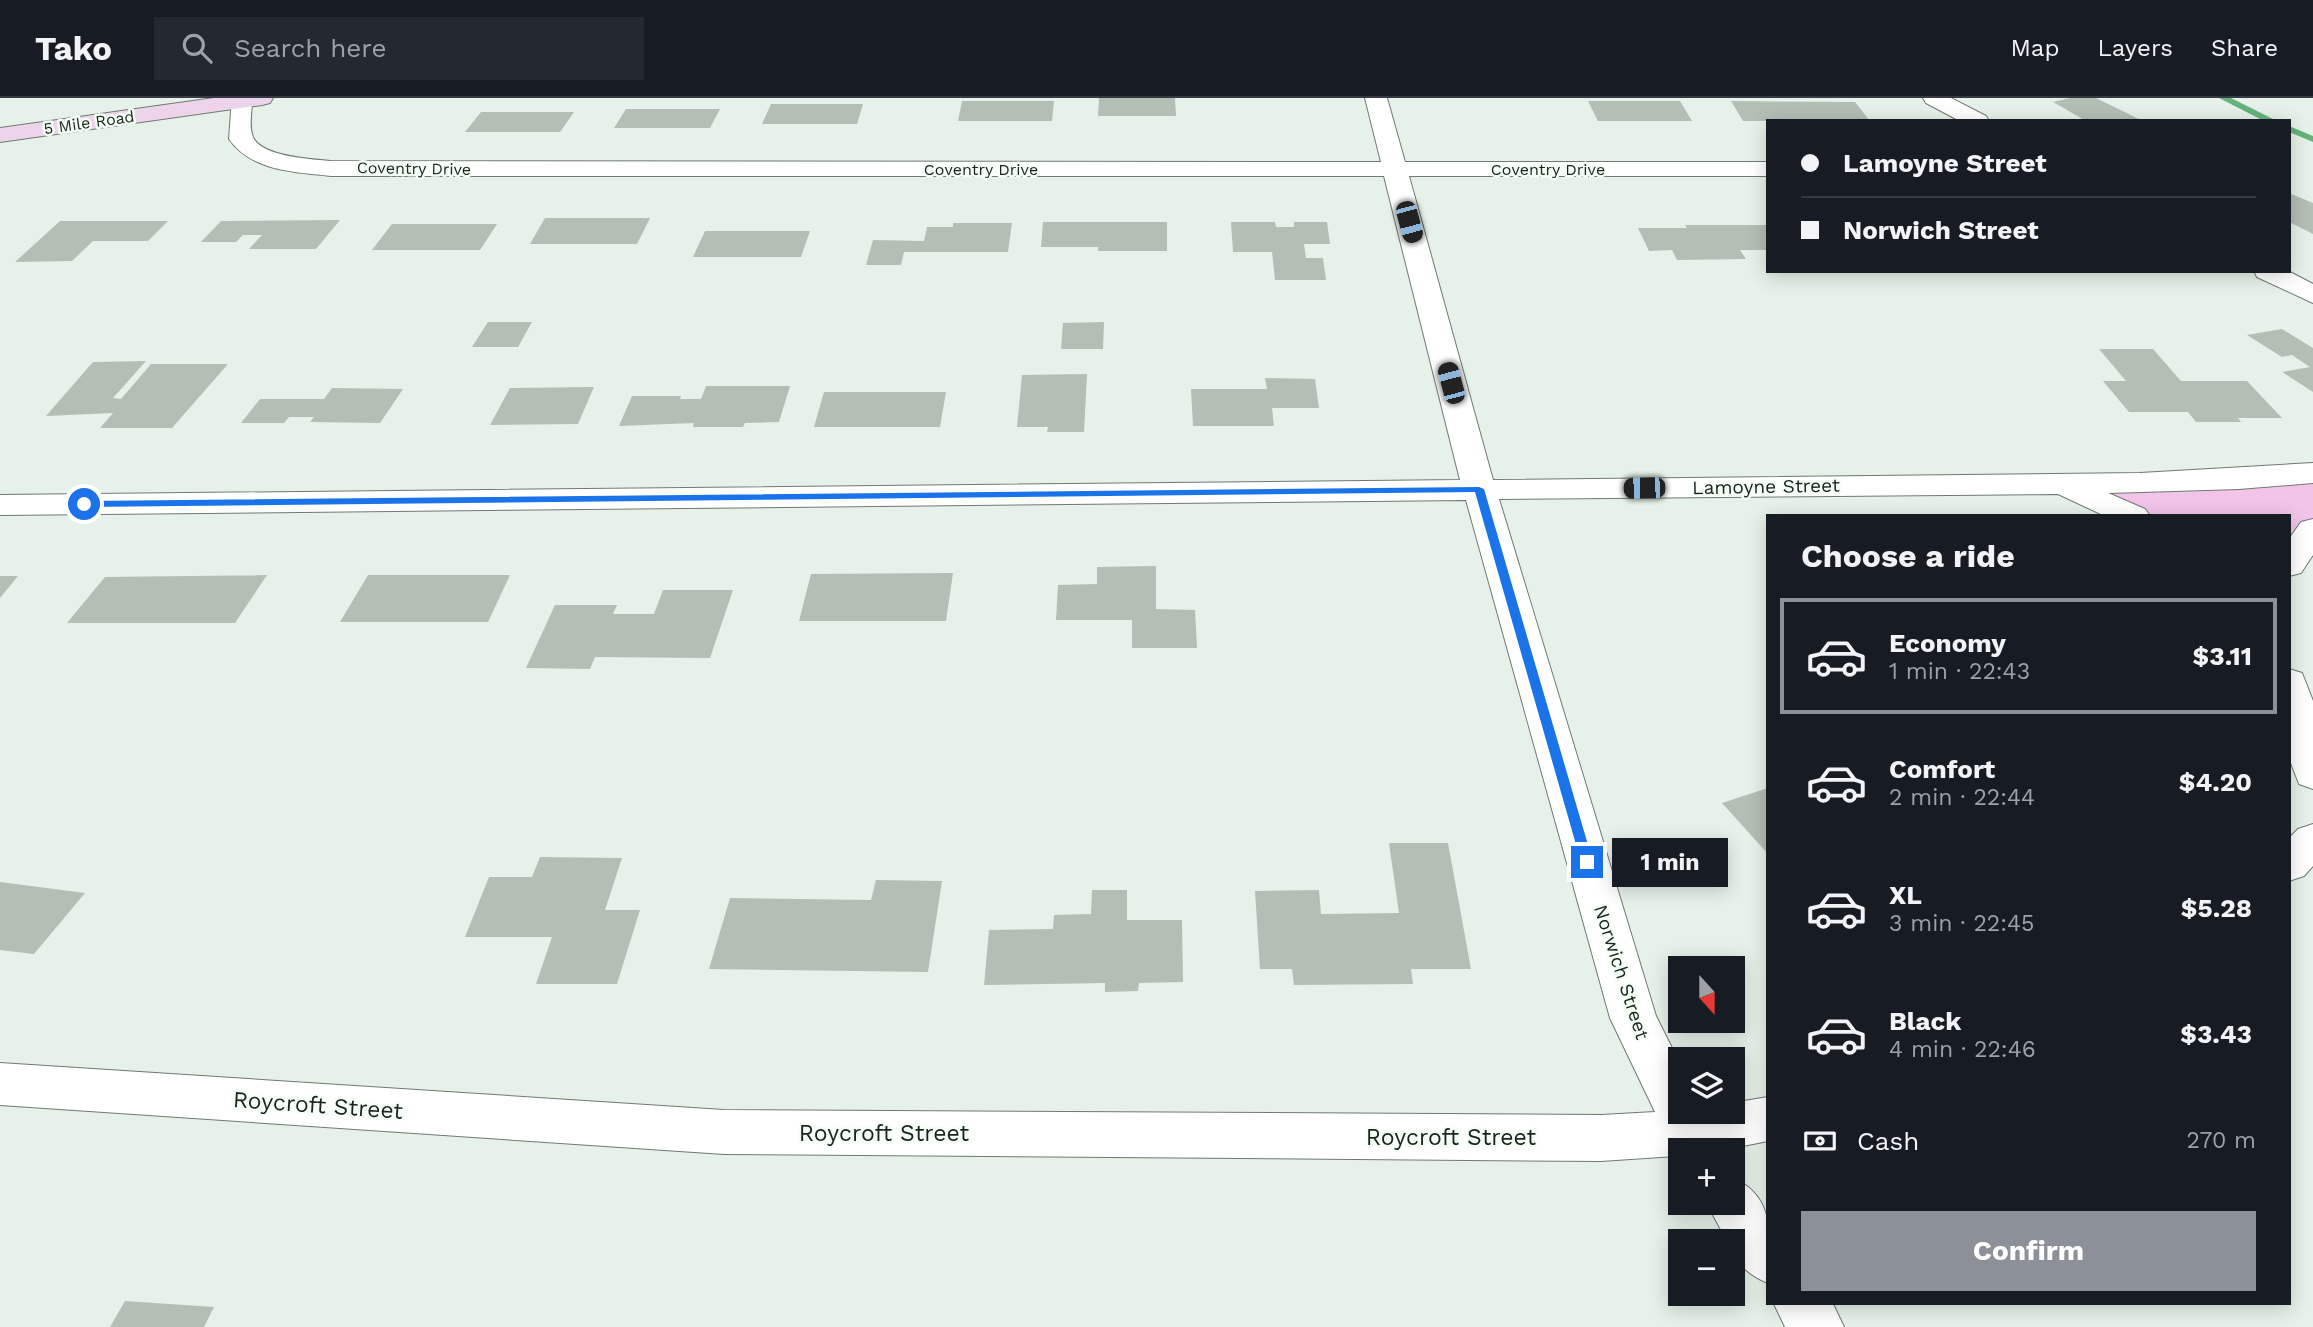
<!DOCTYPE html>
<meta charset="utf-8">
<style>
:root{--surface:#171b24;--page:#242831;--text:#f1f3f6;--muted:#9ea1a6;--line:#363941;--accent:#8c9099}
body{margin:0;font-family:"Work Sans",sans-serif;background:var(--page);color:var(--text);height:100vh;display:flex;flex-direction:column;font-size:26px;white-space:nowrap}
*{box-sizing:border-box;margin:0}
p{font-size:23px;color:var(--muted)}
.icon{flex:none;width:38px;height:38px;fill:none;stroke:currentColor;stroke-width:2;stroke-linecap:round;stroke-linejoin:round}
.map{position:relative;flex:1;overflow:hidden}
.details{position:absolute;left:1766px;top:416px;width:525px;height:791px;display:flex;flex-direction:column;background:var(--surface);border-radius:0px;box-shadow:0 4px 18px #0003}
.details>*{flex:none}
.guide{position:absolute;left:1766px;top:21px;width:525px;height:154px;border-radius:0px;box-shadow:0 4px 18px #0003;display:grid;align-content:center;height:154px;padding:0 35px;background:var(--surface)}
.needle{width:46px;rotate:159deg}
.buttons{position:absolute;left:1668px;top:858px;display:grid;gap:14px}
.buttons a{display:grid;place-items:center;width:77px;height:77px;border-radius:0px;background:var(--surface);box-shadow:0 4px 18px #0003;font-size:35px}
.end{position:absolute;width:32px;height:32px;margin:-16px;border:9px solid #1a73e8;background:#fff;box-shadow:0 0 0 4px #fff}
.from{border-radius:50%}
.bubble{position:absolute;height:49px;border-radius:0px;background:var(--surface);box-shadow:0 4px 18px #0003;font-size:23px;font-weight:700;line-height:49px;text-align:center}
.car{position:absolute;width:21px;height:42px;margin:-21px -10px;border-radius:9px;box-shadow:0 0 5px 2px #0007;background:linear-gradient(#222 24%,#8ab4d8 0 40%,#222 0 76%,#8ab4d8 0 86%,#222 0)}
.guide b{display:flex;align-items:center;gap:24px;height:66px;font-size:26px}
.guide b+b{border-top:2px solid var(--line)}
.guide i{width:18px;height:18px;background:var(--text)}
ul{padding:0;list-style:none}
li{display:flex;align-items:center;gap:21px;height:116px;margin:0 14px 10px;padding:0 21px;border:4px solid transparent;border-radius:0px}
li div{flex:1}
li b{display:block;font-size:26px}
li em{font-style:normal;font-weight:700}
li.on{border-color:var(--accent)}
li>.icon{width:63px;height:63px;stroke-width:1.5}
h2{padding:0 35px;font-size:32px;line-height:84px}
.pay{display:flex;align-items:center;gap:18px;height:77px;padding:0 35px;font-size:26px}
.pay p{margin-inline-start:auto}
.cta{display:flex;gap:14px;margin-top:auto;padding:14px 35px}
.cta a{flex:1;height:80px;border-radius:0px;background:var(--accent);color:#fff;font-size:28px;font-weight:700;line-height:80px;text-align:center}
header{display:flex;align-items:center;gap:42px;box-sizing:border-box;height:98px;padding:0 35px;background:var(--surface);border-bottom:2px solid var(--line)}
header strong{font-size:33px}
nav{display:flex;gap:38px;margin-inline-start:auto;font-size:24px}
.search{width:490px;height:63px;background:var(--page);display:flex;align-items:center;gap:18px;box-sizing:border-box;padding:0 24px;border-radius:0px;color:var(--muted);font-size:26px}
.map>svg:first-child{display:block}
</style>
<header>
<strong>Tako</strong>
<div class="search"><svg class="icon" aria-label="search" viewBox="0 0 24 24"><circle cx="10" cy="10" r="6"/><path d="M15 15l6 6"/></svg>Search here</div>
<nav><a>Map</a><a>Layers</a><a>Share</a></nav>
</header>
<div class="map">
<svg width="2313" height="1229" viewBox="0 0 2313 1229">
<rect width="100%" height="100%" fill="#e6f2e9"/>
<path fill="#f2c4ea" d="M2313,375V431L2289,467V418H2133L2056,385Z"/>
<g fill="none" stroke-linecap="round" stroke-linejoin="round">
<path fill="#65b27b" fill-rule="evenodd" d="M2219,0H2231L2277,23H2264Z
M2289,28L2313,38V44L2289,34Z"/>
</g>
<path fill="#b3beb5" d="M1099,0H1175L1176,18H1098Z
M2070,0H2096L2143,23H2086L2053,4Z
M962,3H1054L1052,23H958Z
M1588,3H1680L1692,23H1598Z
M1731,3L1855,4L1870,23H1743Z
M771,6H863L857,26H762Z
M626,11H720L710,30H614Z
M481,14H574L560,34H465Z
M2289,95L2313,105V136L2289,124Z
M545,120H650L637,146H530Z
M340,122L316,151H249L262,137H243L236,144H201L221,123Z
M60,123H168L148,143H93L72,163L15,164Z
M1043,124H1167V153H1098V149H1041Z
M1231,124H1275L1276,129H1294V124H1327L1330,146H1304L1306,160H1323L1326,182H1275L1272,154H1233Z
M953,125H1012L1008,154H904L901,167H866L873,142L924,143L927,129H953Z
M392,126H497L480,152H372Z
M1685,127H1768V152H1740L1746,161L1677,162L1672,152L1649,153L1638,130H1687Z
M705,133H810L801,159H693Z
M488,224H532L518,249H472Z
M1104,224L1103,251H1061L1063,225Z
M2282,231L2313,250V294L2282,274L2310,269L2292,257L2282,259L2247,237Z
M2099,251H2153L2181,283H2247L2282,320H2238L2241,324H2196L2188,314H2129L2103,283H2126Z
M146,263L113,300L121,301L151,266H228L172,330H100L113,315L46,318L93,264Z
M1087,276L1084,334H1047L1048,329H1017L1022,277Z
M1265,280L1315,281L1319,310H1272L1274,328H1193L1191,291H1267Z
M706,288H790L779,324L745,325L743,329H693L694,325L619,328L632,298H681L680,301H701Z
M594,289L578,326L490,327L510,290Z
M332,290L403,291L380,325L310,324L314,319H289L284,325H241L260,301H324Z
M824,294H946L940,329H814Z
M1156,468V511L1195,512L1197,550H1132V522H1056L1058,487L1097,486V469Z
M953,475L946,523H799L811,476Z
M267,477L235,525H67L105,479Z
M368,477H510L488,524H340Z
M0,478H18L0,500Z
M663,492H733L710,560L595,559L590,571L526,570L555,507H617L613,516H654Z
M1768,690V756L1722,705Z
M1389,745H1448L1471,871H1411L1413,886L1294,887L1292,871H1260L1255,793L1319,792L1321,816L1399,815Z
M540,759L622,760L605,812H640L617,886H536L552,839H465L489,779H532Z
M876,782L942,783L928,874L709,871L730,800L871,802Z
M0,784L85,795L34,856L0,852Z
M1092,792H1127V822H1182L1183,884L1139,885L1138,893L1105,894V885L984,887L989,832L1053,831L1054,817L1091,816Z
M125,1203L214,1209L204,1229H110Z"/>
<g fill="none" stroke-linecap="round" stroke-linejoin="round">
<defs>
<path id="street" d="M232,0H250L252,3C252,13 249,26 252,36C257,59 312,61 331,63L1381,64L1365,0H1387L1405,64H1768V78H1409L1493,382L2140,375L2313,365V385L2239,391L2108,395L2145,411L2150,418H2105L2058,396L1499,401L1656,918L1680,966V1013H1732V1005L1768,999V1043L1723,1052H1680V1067L1676,1058L1601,1063L724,1056L0,1007V965L724,1012L1601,1017L1655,1014L1610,920L1466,402L0,417V397L1460,382L1384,78H331C295,74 251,73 229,41Z
M1923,0H1951L1986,18L1989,23H1960L1926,5Z
M2254,173H2288L2313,186V205L2257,179Z
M2313,421V457L2301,475L2289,478V441L2301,424Z
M2289,571L2302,575L2313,603V691L2299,686L2289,660Z
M2313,726V768L2304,778L2289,783V740L2298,731Z
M1732,1080C1779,1099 1768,1144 1768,1185C1750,1178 1732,1164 1732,1143H1727L1706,1104H1732Z
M1774,1206H1833L1844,1229H1785Z"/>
<path id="secondary" d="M214,0H273L270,5L262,7L0,44V30Z"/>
</defs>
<use href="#street" stroke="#6f7971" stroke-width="2"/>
<use href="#secondary" stroke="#6f7971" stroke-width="2"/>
<use href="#street" fill="#fff" fill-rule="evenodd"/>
<use href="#secondary" fill="#eed4ea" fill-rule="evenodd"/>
</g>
<path fill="#1a73e8" d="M1479,389L1484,391L1593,764L1587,769L1581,764L1475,394L84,409L79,406L84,403Z"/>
<g text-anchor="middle" stroke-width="5" stroke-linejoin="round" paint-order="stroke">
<g font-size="16" fill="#1d211e" stroke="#f4fff6">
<text transform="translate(89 24) rotate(-8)" y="6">5 Mile Road</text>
<text transform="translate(414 70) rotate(1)" y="6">Coventry Drive</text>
<text x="981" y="77">Coventry Drive</text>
<text x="1548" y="77">Coventry Drive</text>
</g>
<g font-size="19" fill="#1d211e" stroke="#f4fff6">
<text transform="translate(1766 388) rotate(-1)" y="7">Lamoyne Street</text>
<text transform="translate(1622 874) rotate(72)" y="7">Norwich Street</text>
</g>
<g font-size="23" fill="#1d211e" stroke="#f4fff6">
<text transform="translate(318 1007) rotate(4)" y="8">Roycroft Street</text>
<text x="884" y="1043">Roycroft Street</text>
<text x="1451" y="1047">Roycroft Street</text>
</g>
</g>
</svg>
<div class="buttons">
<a><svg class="needle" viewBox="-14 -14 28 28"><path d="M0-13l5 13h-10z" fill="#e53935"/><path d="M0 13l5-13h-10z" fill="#9ea1a6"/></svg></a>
<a><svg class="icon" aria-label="layers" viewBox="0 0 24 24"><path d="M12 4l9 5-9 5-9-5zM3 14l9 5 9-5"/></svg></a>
<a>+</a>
<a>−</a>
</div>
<i class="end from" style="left:84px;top:406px"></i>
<i class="end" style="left:1587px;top:764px"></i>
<div class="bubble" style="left:1612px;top:740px;width:116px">1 min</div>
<i class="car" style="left:1409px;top:124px;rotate:165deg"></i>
<i class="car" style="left:1451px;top:285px;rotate:345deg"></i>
<i class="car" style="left:1644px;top:390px;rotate:269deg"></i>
<div class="guide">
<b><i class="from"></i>Lamoyne Street</b>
<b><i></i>Norwich Street</b>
</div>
<section class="details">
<h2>Choose a ride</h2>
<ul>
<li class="on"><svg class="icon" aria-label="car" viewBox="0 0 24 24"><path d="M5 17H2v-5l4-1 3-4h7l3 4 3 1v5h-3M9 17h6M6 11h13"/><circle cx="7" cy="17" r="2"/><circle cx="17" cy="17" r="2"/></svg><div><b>Economy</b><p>1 min · 22:43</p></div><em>$3.11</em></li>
<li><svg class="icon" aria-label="car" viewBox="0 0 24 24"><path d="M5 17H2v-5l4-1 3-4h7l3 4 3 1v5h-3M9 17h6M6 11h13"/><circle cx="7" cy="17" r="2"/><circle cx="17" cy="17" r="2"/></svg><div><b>Comfort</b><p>2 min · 22:44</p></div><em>$4.20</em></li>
<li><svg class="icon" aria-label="car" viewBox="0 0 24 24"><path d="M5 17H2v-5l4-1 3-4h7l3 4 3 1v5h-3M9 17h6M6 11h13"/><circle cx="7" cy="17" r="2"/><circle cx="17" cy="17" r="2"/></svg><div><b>XL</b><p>3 min · 22:45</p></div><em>$5.28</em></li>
<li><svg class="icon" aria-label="car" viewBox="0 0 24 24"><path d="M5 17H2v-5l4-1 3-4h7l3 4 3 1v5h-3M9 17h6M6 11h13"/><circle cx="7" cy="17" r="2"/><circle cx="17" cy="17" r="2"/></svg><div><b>Black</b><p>4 min · 22:46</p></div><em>$3.43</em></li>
</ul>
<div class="pay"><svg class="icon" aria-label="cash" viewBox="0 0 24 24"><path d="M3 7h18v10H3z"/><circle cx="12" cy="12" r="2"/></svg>Cash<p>270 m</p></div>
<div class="cta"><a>Confirm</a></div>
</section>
</div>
